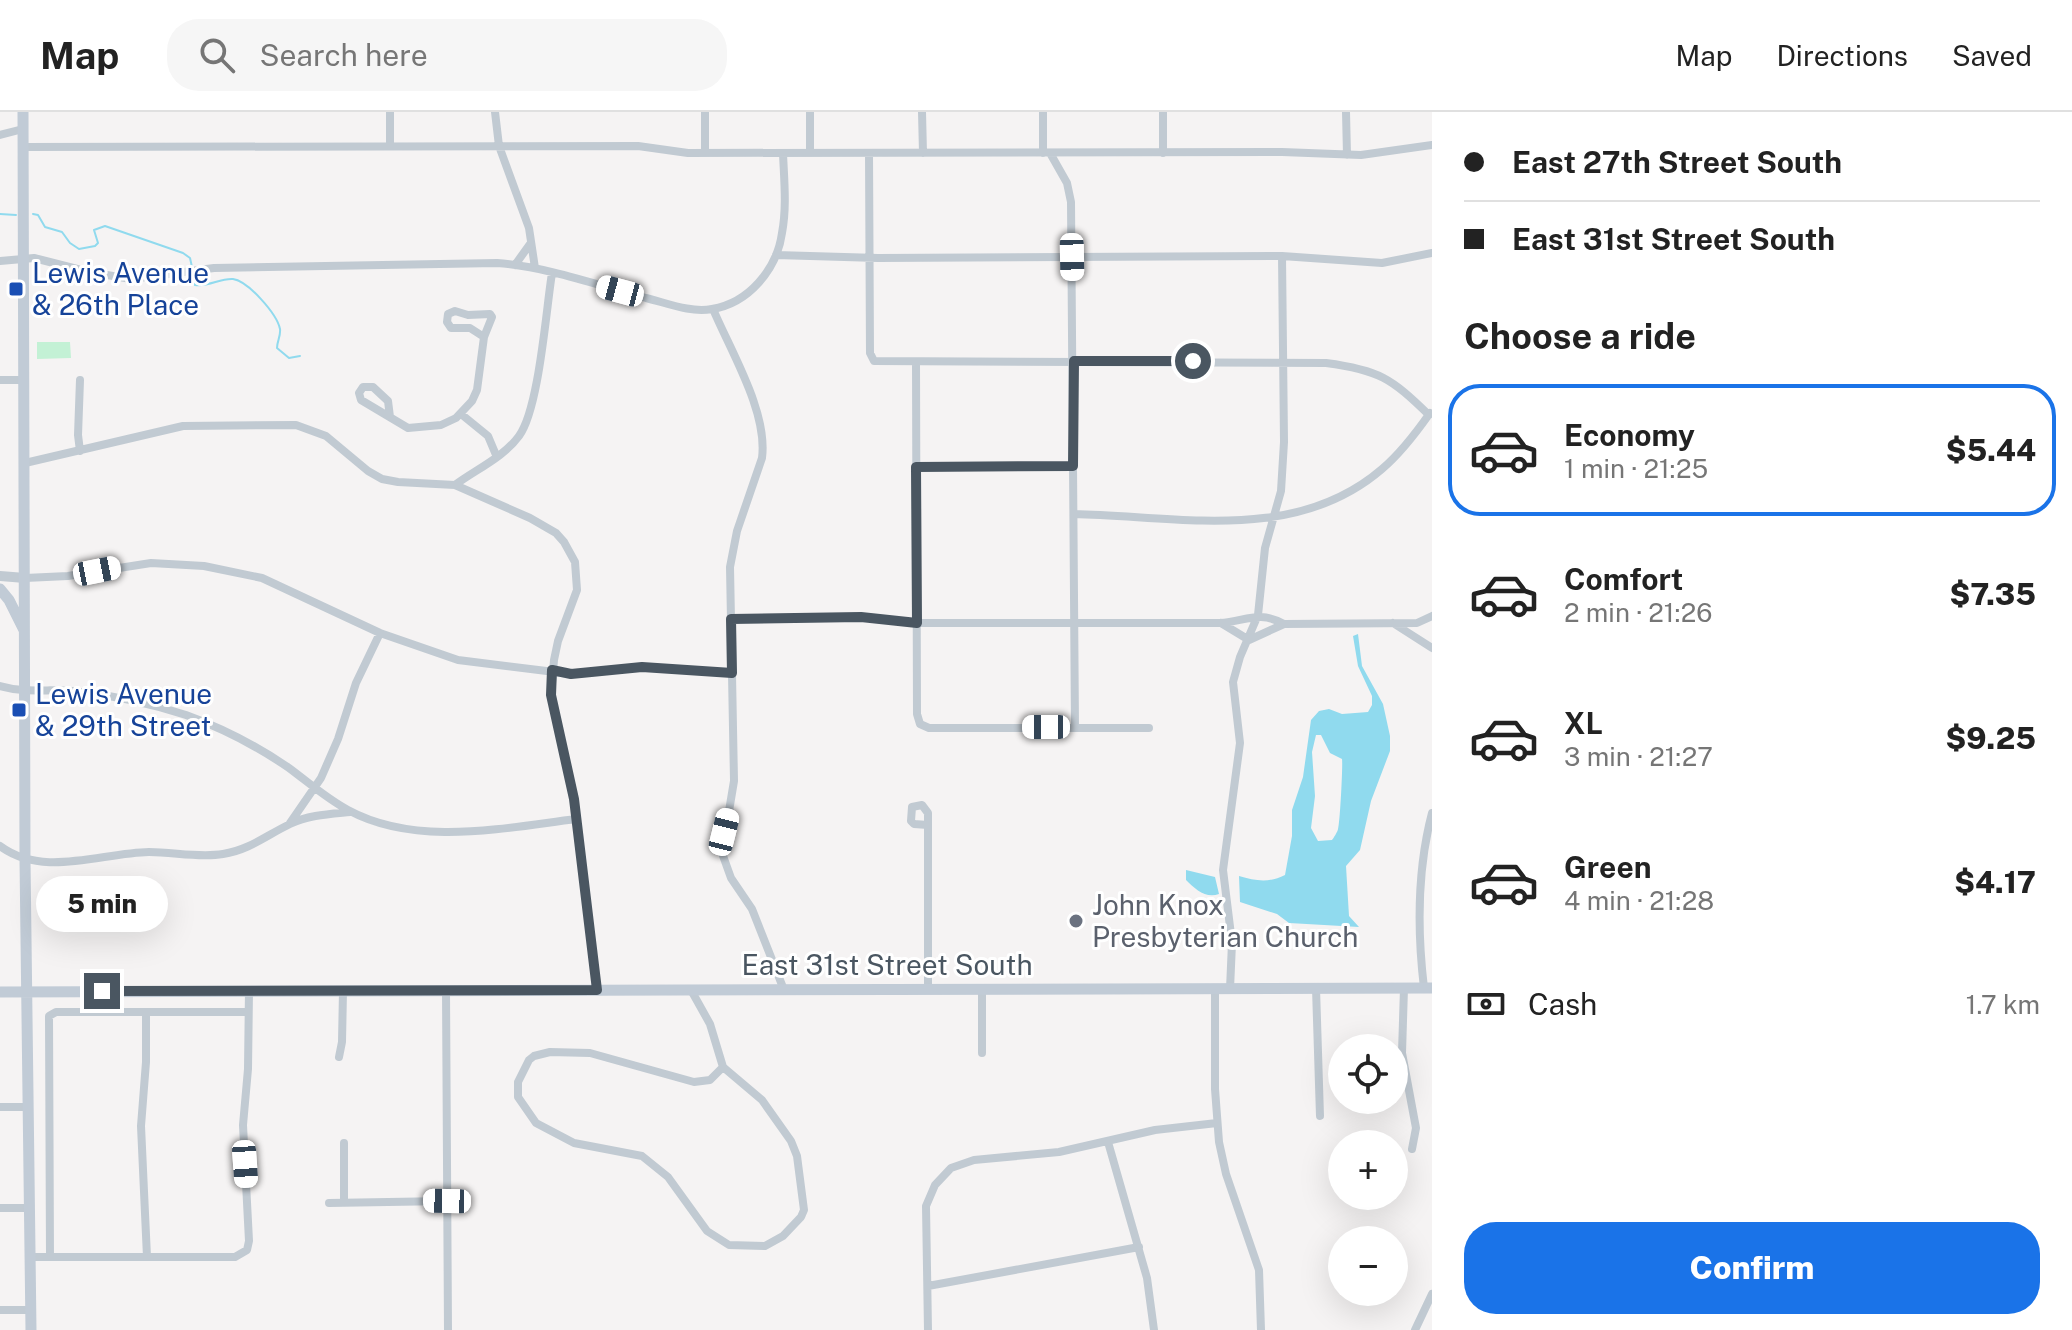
<!DOCTYPE html>
<meta charset="utf-8">
<style>
:root{--surface:#fff;--page:#f6f6f6;--text:#222;--muted:#767676;--line:#e0e0e0;--accent:#1a73e8}
body{margin:0;font-family:"Public Sans",sans-serif;background:var(--page);color:var(--text);height:100vh;display:flex;flex-direction:column;font-size:30px;white-space:nowrap}
*{box-sizing:border-box;margin:0}
p{font-size:26px;color:var(--muted)}
.icon{flex:none;width:44px;height:44px;fill:none;stroke:currentColor;stroke-width:2;stroke-linecap:round;stroke-linejoin:round}
.map{position:relative;flex:1;overflow:hidden}
.drawer{display:flex;flex-direction:column;background:var(--surface);width:640px}
.drawer>*{flex:none}
.guide{display:grid;align-content:center;height:176px;padding:0 32px;background:var(--surface)}
.tools{position:absolute;left:1328px;top:922px;display:grid;gap:16px}
.tools a{display:grid;place-items:center;width:80px;height:80px;border-radius:50%;background:var(--surface);box-shadow:0 8px 32px #0002;font-size:40px}
.end{position:absolute;width:36px;height:36px;margin:-18px;border:10px solid #4a5661;background:#fff;box-shadow:0 0 0 4px #fff}
.from{border-radius:50%}
.bubble{position:absolute;height:56px;border-radius:28px;background:var(--surface);box-shadow:0 8px 32px #0002;font-size:26px;font-weight:800;line-height:56px;text-align:center}
.car{position:absolute;width:24px;height:48px;margin:-24px -12px;border-radius:10px;box-shadow:0 0 6px 2px #0007;background:linear-gradient(#fff 24%,#345 0 40%,#fff 0 76%,#345 0 86%,#fff 0)}
.guide b{display:flex;align-items:center;gap:28px;height:76px;font-size:30px}
.guide b+b{border-top:2px solid var(--line)}
.guide i{width:20px;height:20px;background:var(--text)}
ul{padding:0;list-style:none}
li{display:flex;align-items:center;gap:24px;height:132px;margin:0 16px 12px;padding:0 16px;border:4px solid transparent;border-radius:32px}
li div{flex:1}
li b{display:block;font-size:30px}
li em{font-style:normal;font-weight:800}
li.on{border-color:var(--accent)}
li>.icon{width:72px;height:72px;stroke-width:1.5}
h2{padding:0 32px;font-size:36px;line-height:96px}
.pay{display:flex;align-items:center;gap:20px;height:88px;padding:0 32px;font-size:30px}
.pay p{margin-inline-start:auto}
.primary-button{display:flex;gap:16px;margin-top:auto;padding:16px 32px}
.primary-button a{flex:1;height:92px;border-radius:32px;background:var(--accent);color:#fff;font-size:32px;font-weight:800;line-height:92px;text-align:center}
header{display:flex;align-items:center;gap:48px;box-sizing:border-box;height:112px;padding:0 40px;background:var(--surface);border-bottom:2px solid var(--line)}
header strong{font-size:38px}
nav{display:flex;gap:44px;margin-inline-start:auto;font-size:28px}
.search{width:560px;height:72px;background:var(--page);display:flex;align-items:center;gap:20px;box-sizing:border-box;padding:0 28px;border-radius:32px;color:var(--muted);font-size:30px}
main{display:flex;flex:1;min-height:0}
.map>svg:first-child{display:block}
</style>
<header>
<strong>Map</strong>
<div class="search"><svg class="icon" aria-label="search" viewBox="0 0 24 24"><circle cx="10" cy="10" r="6"/><path d="M15 15l6 6"/></svg>Search here</div>
<nav><a>Map</a><a>Directions</a><a>Saved</a></nav>
</header>
<main>
<div class="map">
<svg width="1432" height="1218" viewBox="0 0 1432 1218">
<rect width="100%" height="100%" fill="#f5f3f3"/>
<path fill="#c3f1d5" d="M37,230H70L71,246L37,247Z"/>
<path fill="#90daee" fill-rule="evenodd" d="M1358,522L1362,554L1383,592L1390,624V639L1371,689L1360,738L1346,754L1349,804L1359,815L1289,811L1277,802L1240,790L1239,764C1256,769 1269,771 1285,763L1292,724V698L1303,665L1311,608L1319,599L1329,597L1342,602L1368,600L1372,593V584L1358,554L1353,524ZM1321,623L1330,641L1342,647C1343,652 1340,712 1338,717C1338,719 1333,727 1332,728L1318,729L1311,716L1315,684L1312,640L1316,623Z
M1186,758L1215,765L1219,782C1206,787 1195,777 1186,768Z"/>
<g fill="none" stroke-linecap="round" stroke-linejoin="round">
<path stroke="#90daee" stroke-width="2" d="M0,102L16,103
M33,102L38,103L45,115L62,120L70,131L79,137L95,134L98,131L94,118L105,114L183,141L190,146L192,155
M192,166L195,173C209,175 220,166 233,167C248,169 277,202 280,217C281,224 277,229 277,236L289,246L300,244"/>
<path stroke="#c1cad2" stroke-width="8" d="M390,0V34
M495,0L499,34L529,116L535,156
M705,0V41
M810,0V41
M922,0L923,41
M1043,0V41
M1163,0V41
M1346,0L1347,43
M0,23L23,17
M24,35L638,34L688,41L1282,40L1361,43L1432,33
M869,41L870,241L874,249L1326,251C1379,258 1391,266 1429,303
M1050,41L1067,71L1071,90L1075,615
M776,143L878,146L1282,144L1382,151L1432,141
M0,149L34,146L89,160L131,167L214,156L497,151C548,155 597,173 646,186C667,191 690,201 712,197C749,191 777,157 782,121C787,95 784,67 783,41
M515,153L530,132
M713,197C731,240 768,300 762,346L737,419L730,455L734,669L722,741L731,766L752,797L784,878
M916,250L917,602L920,612L929,616H1149
M0,268H25
M80,268L78,323L80,339
M461,302L488,324L496,343
M390,305L388,289L373,275H363L359,281L361,288L408,316L441,313L456,306L472,289L477,278L484,225L492,205L490,202L468,203L455,199L448,202L447,210L451,216H470L484,225
M25,351L183,314L296,313L326,324L368,359L382,367L398,370L455,373L530,406L556,421L564,430L575,450L577,478L558,529L554,548L551,583L574,687L597,878
M916,355L1073,354
M455,373C475,358 504,345 519,324C539,297 546,198 552,161
M1074,402C1178,404 1295,432 1382,357C1401,341 1416,321 1430,301
M25,466L68,464L151,451L204,454L262,466L380,521L458,548L571,562L642,555L732,561
M731,507L861,505L917,511H1220C1247,509 1258,498 1284,512
M1221,511L1249,528L1284,512L1417,511L1432,504
M1393,511L1432,536
M0,574C24,581 48,577 73,579C111,583 149,591 186,603C222,616 257,634 289,656C308,670 327,687 348,698C416,735 503,716 576,707
M290,711L321,666L338,627L356,571L380,521
M928,713L914,712L911,709L912,695L922,693L928,701V877
M0,734C43,766 100,741 149,740C174,740 199,746 223,742C249,738 267,723 290,712C308,703 330,702 350,700
M1316,876L1320,1004
M1404,876L1402,941L1416,1016L1412,1037
M1424,876C1417,817 1417,758 1432,701
M982,877V941
M1215,877V977L1219,1030L1226,1062L1259,1158L1261,1218
M1230,877L1232,831L1223,758L1240,631L1233,570L1240,545L1258,503L1265,436L1281,379L1284,330L1282,144
M691,878L710,912L723,955
M446,879L448,1218
M146,901V950L141,1014L147,1145
M550,940L590,941L694,970L710,968L723,955L762,988L791,1029L797,1044L804,1098L801,1105L783,1124L765,1134L729,1133L707,1119L668,1065L642,1044L574,1031L536,1011L518,985V970L529,948L534,944Z
M339,945L342,930L343,879
M0,995H28
M1108,1030L1147,1166L1154,1218
M344,1031V1090
M329,1091L447,1089
M0,1096H30
M30,1145H235L247,1138L249,1129L243,1013L248,957L249,879
M50,1145L49,904L56,900H248
M928,1174L1139,1135
M0,1198H30
M928,1218L926,1094L935,1073L951,1056L974,1048L1059,1040L1155,1018L1217,1011
M1415,1218L1432,1182"/>
<path stroke="#c1cad2" stroke-width="10" d="M0,464L25,466"/>
<path stroke="#c1cbd6" stroke-width="11" d="M23,0L25,748L31,1218
M0,477L9,488L24,518
M0,880L1432,876"/>
</g>
<g fill="none" stroke-linecap="round" stroke-linejoin="round">
<path stroke="#4a5661" stroke-width="10" d="M102,879L597,878L574,687L551,583L552,558L571,562L642,555L732,561L731,507L861,505L917,511L916,355L1073,354L1074,249H1193"/>
</g>
<g fill="#1a4fb4" stroke="#fff" stroke-width="3">
<rect x="8" y="169" width="16" height="16" rx="4"/>
<rect x="11" y="590" width="16" height="16" rx="4"/>
</g>
<circle fill="#6b7280" stroke="#fff" stroke-width="3" cx="1076" cy="809" r="8"/>
<g text-anchor="middle" stroke-width="6" stroke-linejoin="round" paint-order="stroke">
<g font-size="28" fill="#164399" stroke="#fff" text-anchor="start">
<text x="32" y="171">Lewis Avenue<tspan x="32" dy="32">&amp; 26th Place</tspan></text>
<text x="35" y="592">Lewis Avenue<tspan x="35" dy="32">&amp; 29th Street</tspan></text>
</g>
<g font-size="28" fill="#5b616d" stroke="#fff" text-anchor="start">
<text x="1092" y="803">John Knox<tspan x="1092" dy="32">Presbyterian Church</tspan></text>
</g>
<g font-size="28" fill="#4a5661" stroke="#fff">
<text x="887" y="863">East 31st Street South</text>
</g>
</g>
</svg>
<div class="tools">
<a><svg class="icon" aria-label="locate" viewBox="0 0 24 24"><circle cx="12" cy="12" r="6"/><path d="M12 2v4M12 18v4M2 12h4M18 12h4"/></svg></a>
<a>+</a>
<a>−</a>
</div>
<i class="end from" style="left:1193px;top:249px"></i>
<i class="end" style="left:102px;top:879px"></i>
<div class="bubble" style="left:36px;top:764px;width:132px">5 min</div>
<i class="car" style="left:1072px;top:145px;rotate:179deg"></i>
<i class="car" style="left:620px;top:179px;rotate:285deg"></i>
<i class="car" style="left:97px;top:459px;rotate:79deg"></i>
<i class="car" style="left:1046px;top:615px;rotate:270deg"></i>
<i class="car" style="left:724px;top:720px;rotate:14deg"></i>
<i class="car" style="left:245px;top:1052px;rotate:176deg"></i>
<i class="car" style="left:447px;top:1089px;rotate:271deg"></i>
</div>
<section class="drawer">
<div class="guide">
<b><i class="from"></i>East 27th Street South</b>
<b><i></i>East 31st Street South</b>
</div>
<h2>Choose a ride</h2>
<ul>
<li class="on"><svg class="icon" aria-label="car" viewBox="0 0 24 24"><path d="M5 17H2v-5l4-1 3-4h7l3 4 3 1v5h-3M9 17h6M6 11h13"/><circle cx="7" cy="17" r="2"/><circle cx="17" cy="17" r="2"/></svg><div><b>Economy</b><p>1 min · 21:25</p></div><em>$5.44</em></li>
<li><svg class="icon" aria-label="car" viewBox="0 0 24 24"><path d="M5 17H2v-5l4-1 3-4h7l3 4 3 1v5h-3M9 17h6M6 11h13"/><circle cx="7" cy="17" r="2"/><circle cx="17" cy="17" r="2"/></svg><div><b>Comfort</b><p>2 min · 21:26</p></div><em>$7.35</em></li>
<li><svg class="icon" aria-label="car" viewBox="0 0 24 24"><path d="M5 17H2v-5l4-1 3-4h7l3 4 3 1v5h-3M9 17h6M6 11h13"/><circle cx="7" cy="17" r="2"/><circle cx="17" cy="17" r="2"/></svg><div><b>XL</b><p>3 min · 21:27</p></div><em>$9.25</em></li>
<li><svg class="icon" aria-label="car" viewBox="0 0 24 24"><path d="M5 17H2v-5l4-1 3-4h7l3 4 3 1v5h-3M9 17h6M6 11h13"/><circle cx="7" cy="17" r="2"/><circle cx="17" cy="17" r="2"/></svg><div><b>Green</b><p>4 min · 21:28</p></div><em>$4.17</em></li>
</ul>
<div class="pay"><svg class="icon" aria-label="cash" viewBox="0 0 24 24"><path d="M3 7h18v10H3z"/><circle cx="12" cy="12" r="2"/></svg>Cash<p>1.7 km</p></div>
<div class="primary-button"><a>Confirm</a></div>
</section>
</main>
